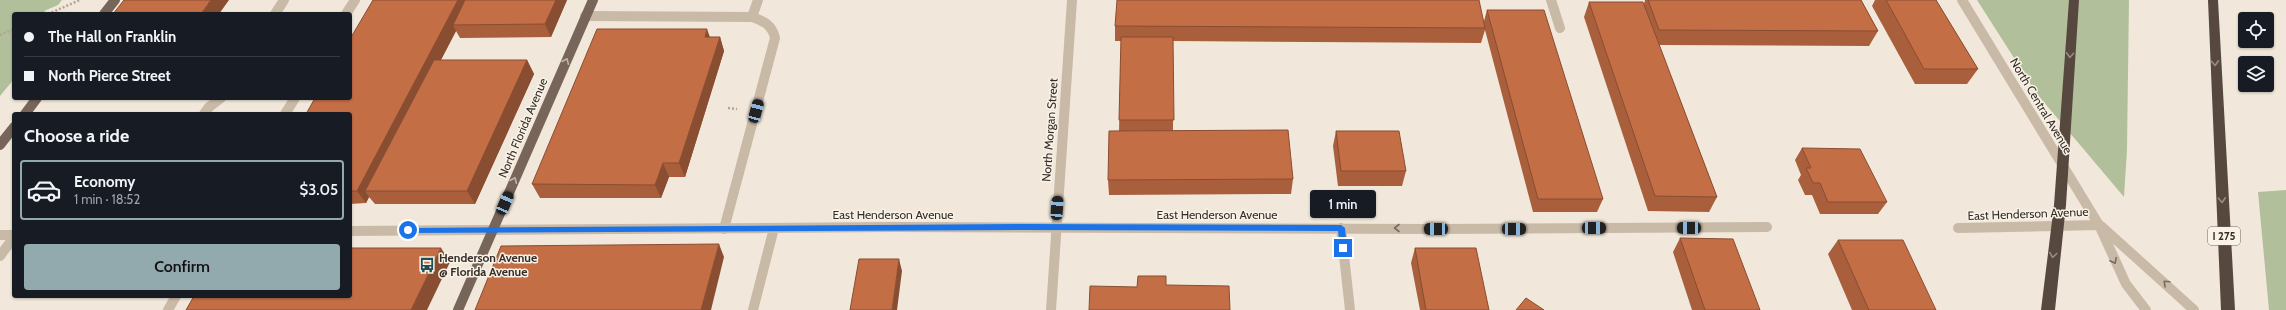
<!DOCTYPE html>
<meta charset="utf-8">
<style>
:root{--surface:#171b24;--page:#20242c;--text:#f1f3f6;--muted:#9ea1a6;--line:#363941;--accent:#92a9ae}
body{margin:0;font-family:Cabin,sans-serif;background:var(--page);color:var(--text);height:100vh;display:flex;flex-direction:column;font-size:15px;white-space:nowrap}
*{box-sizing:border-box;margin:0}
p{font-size:13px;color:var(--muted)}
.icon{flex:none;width:22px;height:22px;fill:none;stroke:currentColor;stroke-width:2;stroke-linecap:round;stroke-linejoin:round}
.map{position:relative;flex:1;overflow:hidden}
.panel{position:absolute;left:12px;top:112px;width:340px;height:186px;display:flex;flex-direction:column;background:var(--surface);border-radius:4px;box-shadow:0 1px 3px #0004}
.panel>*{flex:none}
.hud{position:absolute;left:12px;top:12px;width:340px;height:88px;border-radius:4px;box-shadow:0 1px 3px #0004;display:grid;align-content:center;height:88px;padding:0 12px;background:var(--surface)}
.fabs{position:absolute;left:2238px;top:12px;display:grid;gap:8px}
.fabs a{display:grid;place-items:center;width:36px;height:36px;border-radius:4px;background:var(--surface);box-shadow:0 1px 3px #0004;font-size:20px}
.end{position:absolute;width:18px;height:18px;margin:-9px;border:5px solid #1a73e8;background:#fff;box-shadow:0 0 0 2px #fff}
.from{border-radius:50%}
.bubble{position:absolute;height:28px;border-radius:4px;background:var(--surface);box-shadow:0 1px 3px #0004;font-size:13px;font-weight:600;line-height:28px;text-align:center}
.car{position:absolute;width:12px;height:24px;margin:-12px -6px;border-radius:5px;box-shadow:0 0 3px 1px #0007;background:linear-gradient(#222 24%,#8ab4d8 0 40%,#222 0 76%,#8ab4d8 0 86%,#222 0)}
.hud b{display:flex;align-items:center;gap:14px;height:38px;font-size:15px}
.hud b+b{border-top:1px solid var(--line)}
.hud i{width:10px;height:10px;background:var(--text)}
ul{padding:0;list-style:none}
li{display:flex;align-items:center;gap:12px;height:60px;margin:0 8px 6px;padding:0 4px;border:2px solid var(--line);border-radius:4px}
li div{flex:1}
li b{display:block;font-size:15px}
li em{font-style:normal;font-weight:600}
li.selected{border-color:var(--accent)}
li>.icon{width:36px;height:36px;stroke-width:1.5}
h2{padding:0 12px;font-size:18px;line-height:48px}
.primary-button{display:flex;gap:8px;margin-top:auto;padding:8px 12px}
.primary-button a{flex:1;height:46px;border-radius:4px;background:var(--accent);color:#111;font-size:16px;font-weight:600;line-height:46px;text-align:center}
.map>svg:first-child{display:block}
</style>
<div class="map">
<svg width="2286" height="310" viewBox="0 0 2286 310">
<rect width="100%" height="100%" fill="#f1e8db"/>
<path fill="#b1c09b" d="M0,0H62L58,5L44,11L50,14H14V79L0,96Z
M1977,0H2129L2127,150L2124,197L2037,94Z
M2286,190V310H2269L2258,192Z"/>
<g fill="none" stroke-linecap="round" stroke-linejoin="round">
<path stroke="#b5a391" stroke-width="2.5" stroke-dasharray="2 2" stroke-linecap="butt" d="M48,14L80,0
M0,35L14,29
M728,108L737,109"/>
<path stroke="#c9b9a7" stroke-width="10" d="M275,14L284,0
M585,16L752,17C764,21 772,25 775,38L724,229
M752,17L758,0
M204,114L209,107L221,98
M1436,229L1767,227
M0,256L14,237"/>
<path stroke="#c9b9a7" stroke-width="10" d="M1551,0L1560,28
M1962,0L2099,225L2126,284L2146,310
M346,14L355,0
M285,114L295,98
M2101,226L2194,310
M1341,228L1350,310
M1958,228L2099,225
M350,231L893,227L1436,229
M0,235H14
M168,310L176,296
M753,310L774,228
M1051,310L1072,0"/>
<path stroke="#786559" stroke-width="10" d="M104,14L115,0
M25,114L37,98
M0,145L14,127
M458,310L593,0"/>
<path fill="#57483f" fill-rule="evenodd" d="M2069,0H2079L2066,205L2055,310H2041L2054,205Z
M2208,0H2218L2235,310H2221Z"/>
</g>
<path fill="#a95f3c" d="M373,0H567L551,37L460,38L456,31L441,60H527L534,74L475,204H375L369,197L366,203L350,204V114Z
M1645,0H1861L1878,31L1869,46L1659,45L1717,197L1709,212L1648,211L1584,17L1589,2L1644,4Z
M1875,0H1936L1978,69L1967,84H1915L1872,6Z
M1487,10L1603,199L1597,212H1533L1485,30L1481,43L1173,41V131L1293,179L1291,194L1109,195L1108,180L1119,131L1121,41H1115V26L1484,21Z
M710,37H720L724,51L685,177H669L661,198H540L532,184Z
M1336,131L1406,171L1402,186H1338L1333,146Z
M1802,148L1887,202L1878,214H1820L1812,195H1805L1798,180L1801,175L1795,160Z
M1680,238L1760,310H1692L1673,252Z
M1838,240L1936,310H1852L1828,254Z
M1415,248L1489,310H1420L1411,263Z"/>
<path fill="#894d31" d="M211,0H229L219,14H201Z
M458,0H472L453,25L456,31L372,191H365L369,197L366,203L357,191Z
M556,0H567L551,37L545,24Z
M707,29L712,43L705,37Z
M720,37L724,51L685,177L679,163Z
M527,60L534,74L475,204L467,191Z
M663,163L669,177L661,198L655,185Z
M719,244L724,257L711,310H701Z
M441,248L450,262L427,310H411Z
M899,259L902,271L897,310H892Z"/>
<path fill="#c46e46" stroke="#894d31" d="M124,0H211L201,14H113Z
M373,0H458L357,191H350V114H306L315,98H350V39Z
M465,0H556L545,24L453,25Z
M1117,0H1479L1485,28L1115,26Z
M1648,0H1861L1878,31L1659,30Z
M1886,0H1936L1978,69H1924Z
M1589,2H1643L1717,197L1655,196Z
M1487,10H1544L1603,199H1538Z
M597,29H707L705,37H720L679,163H663L655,185L532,184Z
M1121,37H1173L1174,120H1119Z
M434,60H527L467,191H365Z
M1288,130L1293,179L1108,180L1109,131Z
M1336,131H1399L1406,171H1341Z
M1802,148L1860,149L1887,202H1828L1820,183H1813L1806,168H1811Z
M1680,238L1733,239L1760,310H1705Z
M1838,240H1903L1936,310H1869Z
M719,244L701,310H475L501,246Z
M350,248H441L411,310H186L194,296H350Z
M1415,248H1476L1489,310H1426Z
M859,259H899L892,310H850Z
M1138,276H1166V285L1229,286L1230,310H1089L1090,286L1137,287Z
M1526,298L1544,310H1516Z"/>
<defs><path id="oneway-chevron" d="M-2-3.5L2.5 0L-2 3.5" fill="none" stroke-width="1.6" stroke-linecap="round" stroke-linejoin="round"/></defs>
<g stroke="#988c82">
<use href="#oneway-chevron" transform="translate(2070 55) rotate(94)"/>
<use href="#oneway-chevron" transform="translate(2215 63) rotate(87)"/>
<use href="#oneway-chevron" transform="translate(2222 200) rotate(87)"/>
<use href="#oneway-chevron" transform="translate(2053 255) rotate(98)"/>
</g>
<g stroke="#bfb3a7">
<use href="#oneway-chevron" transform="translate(566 61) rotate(-67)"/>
<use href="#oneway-chevron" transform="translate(514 180) rotate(-67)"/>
</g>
<g stroke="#786c61">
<use href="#oneway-chevron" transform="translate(1397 228) rotate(-180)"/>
<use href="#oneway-chevron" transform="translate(2114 261) rotate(64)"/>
<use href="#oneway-chevron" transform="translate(2166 283) rotate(-137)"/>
</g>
<path fill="#1a73e8" d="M1022,224L1341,225L1345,228L1347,248L1343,251L1340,248L1338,231L1022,230L408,233L404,230L408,228Z"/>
<defs>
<symbol id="bus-bare" viewBox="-9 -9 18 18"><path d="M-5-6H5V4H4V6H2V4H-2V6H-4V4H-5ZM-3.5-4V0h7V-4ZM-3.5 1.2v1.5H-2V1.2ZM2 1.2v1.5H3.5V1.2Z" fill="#1e4f57" stroke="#f9f2e7" stroke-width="2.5" paint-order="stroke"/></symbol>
</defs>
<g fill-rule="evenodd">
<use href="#bus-bare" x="416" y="254" width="22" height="22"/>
</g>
<g text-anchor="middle" stroke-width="3" stroke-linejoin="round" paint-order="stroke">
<rect fill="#f9f2e7" stroke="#706861" stroke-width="1" x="2208" y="227" width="32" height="18" rx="3"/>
<g font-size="11" font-weight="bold" fill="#362d28">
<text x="2224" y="240">I 275</text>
</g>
<g font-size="12" fill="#362d28" stroke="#f9f2e7">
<text transform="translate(2041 106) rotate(59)" y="4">North Central Avenue</text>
<text transform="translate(523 128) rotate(-67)" y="4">North Florida Avenue</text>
<text transform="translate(1050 130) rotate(-86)" y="4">North Morgan Street</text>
<text transform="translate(2028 214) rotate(-2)" y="4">East Henderson Avenue</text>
<text x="893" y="219">East Henderson Avenue</text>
<text x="1217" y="219">East Henderson Avenue</text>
</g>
<g font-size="12" font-weight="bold" fill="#362d28" stroke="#f9f2e7" text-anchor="start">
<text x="439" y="262">Henderson Avenue<tspan x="439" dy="14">@ Florida Avenue</tspan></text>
</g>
</g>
</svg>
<div class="fabs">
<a><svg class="icon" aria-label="locate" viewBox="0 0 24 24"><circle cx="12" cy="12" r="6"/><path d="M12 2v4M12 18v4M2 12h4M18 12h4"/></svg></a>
<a><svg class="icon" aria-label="layers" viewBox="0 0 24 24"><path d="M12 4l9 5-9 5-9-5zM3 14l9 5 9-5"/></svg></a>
</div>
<i class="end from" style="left:408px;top:230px"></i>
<i class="end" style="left:1343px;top:248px"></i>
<div class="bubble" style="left:1310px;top:190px;width:66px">1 min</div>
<i class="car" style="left:756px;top:111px;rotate:15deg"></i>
<i class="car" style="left:505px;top:203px;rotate:23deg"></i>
<i class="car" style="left:1057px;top:208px;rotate:4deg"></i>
<i class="car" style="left:1594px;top:228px;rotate:90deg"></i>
<i class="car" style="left:1689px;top:228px;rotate:270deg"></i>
<i class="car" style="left:1436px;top:229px;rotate:270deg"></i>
<i class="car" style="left:1514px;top:229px;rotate:90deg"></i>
<div class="hud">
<b><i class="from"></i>The Hall on Franklin</b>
<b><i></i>North Pierce Street</b>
</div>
<section class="panel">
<h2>Choose a ride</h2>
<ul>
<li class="selected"><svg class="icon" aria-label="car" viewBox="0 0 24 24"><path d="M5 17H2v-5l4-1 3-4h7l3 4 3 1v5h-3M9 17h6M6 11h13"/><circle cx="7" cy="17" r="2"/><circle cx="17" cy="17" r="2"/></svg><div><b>Economy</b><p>1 min · 18:52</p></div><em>$3.05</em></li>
</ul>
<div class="primary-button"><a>Confirm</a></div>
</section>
</div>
